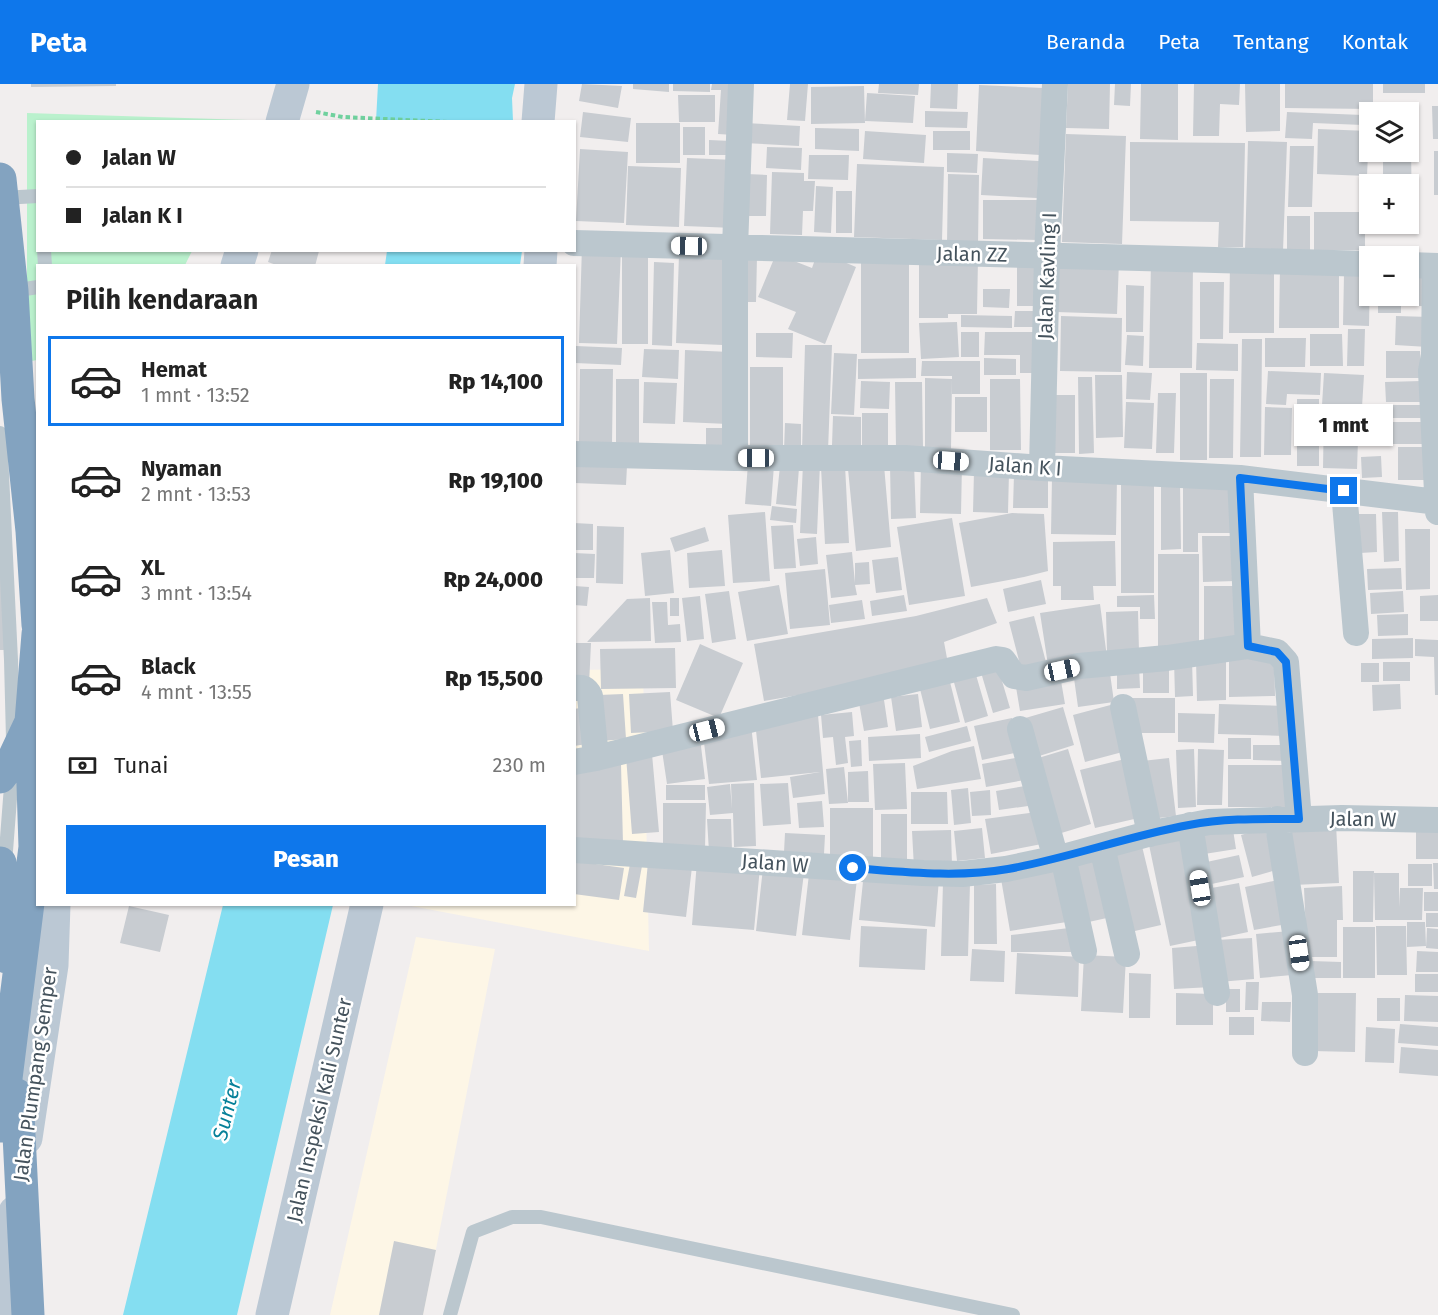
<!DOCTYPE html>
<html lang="id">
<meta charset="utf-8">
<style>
:root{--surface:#fff;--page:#f2f2f2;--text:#222;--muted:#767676;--line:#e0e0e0;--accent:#0e77eb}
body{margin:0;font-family:"Fira Sans",sans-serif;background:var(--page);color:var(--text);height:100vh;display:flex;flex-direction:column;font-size:22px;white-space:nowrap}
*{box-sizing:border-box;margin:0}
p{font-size:20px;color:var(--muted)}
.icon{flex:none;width:33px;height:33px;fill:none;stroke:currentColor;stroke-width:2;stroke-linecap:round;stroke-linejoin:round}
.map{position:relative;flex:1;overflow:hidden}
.sheet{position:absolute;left:36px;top:180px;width:540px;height:642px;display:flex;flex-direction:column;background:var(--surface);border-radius:0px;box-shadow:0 2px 4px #0004}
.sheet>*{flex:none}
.top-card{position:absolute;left:36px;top:36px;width:540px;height:132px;border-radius:0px;box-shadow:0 2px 4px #0004;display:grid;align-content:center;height:132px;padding:0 30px;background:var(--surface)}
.tools{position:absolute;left:1359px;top:18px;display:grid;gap:12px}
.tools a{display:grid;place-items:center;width:60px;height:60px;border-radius:0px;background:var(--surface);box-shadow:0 2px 4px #0004;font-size:30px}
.end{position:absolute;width:27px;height:27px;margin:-14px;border:8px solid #0e77eb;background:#fff;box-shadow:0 0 0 3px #fff}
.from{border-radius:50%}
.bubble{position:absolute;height:42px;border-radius:0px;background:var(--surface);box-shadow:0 2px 4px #0004;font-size:20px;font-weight:800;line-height:42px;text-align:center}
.car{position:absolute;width:18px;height:36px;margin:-18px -9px;border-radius:8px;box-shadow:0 0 4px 2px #0007;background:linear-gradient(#fff 24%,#345 0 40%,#fff 0 76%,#345 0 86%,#fff 0)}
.top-card b{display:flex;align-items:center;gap:21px;height:57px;font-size:22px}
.top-card b+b{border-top:2px solid var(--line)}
.top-card i{width:15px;height:15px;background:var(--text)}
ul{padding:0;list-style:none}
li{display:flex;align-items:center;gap:18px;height:90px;margin:0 12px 9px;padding:0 18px;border:3px solid transparent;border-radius:0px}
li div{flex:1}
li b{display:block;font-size:22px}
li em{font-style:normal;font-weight:800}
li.on{border-color:var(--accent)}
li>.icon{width:54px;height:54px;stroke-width:1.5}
h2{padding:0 30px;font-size:27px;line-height:72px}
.pay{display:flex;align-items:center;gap:15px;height:66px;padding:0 30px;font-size:22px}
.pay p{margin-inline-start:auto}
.action{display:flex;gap:12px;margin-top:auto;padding:12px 30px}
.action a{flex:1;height:69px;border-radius:0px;background:var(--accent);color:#fff;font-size:24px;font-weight:800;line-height:69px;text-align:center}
header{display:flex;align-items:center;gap:36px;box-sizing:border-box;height:84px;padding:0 30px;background:var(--accent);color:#fff}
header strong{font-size:28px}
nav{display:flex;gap:33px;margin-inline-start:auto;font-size:21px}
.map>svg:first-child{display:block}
</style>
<header>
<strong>Peta</strong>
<nav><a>Beranda</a><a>Peta</a><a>Tentang</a><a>Kontak</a></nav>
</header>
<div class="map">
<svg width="1438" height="1231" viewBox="0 0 1438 1231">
<rect width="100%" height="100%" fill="#f1eeee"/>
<path fill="#fdf6e6" d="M643,585L649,867L406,821L574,820L575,586Z
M416,853L495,865L423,1231H330Z"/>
<path fill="#baf1cd" d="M27,29L248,36L247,38H38V166L192,167L185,181L38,182L37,276L27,278Z"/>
<path fill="#84def1" d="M378,0H515L512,14L513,37H376Z
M387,167V166L522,167L520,181H385Z
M223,821H333L237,1231H123Z"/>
<path fill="#c8ccd1" d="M31,0H116V2L31,3Z
M582,0L622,2L618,24L579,17Z
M633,0H669V8L633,5Z
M673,0H710V8L673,7Z
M712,0H738L734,51L718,50L721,6H711Z
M790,0H808L805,37L787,36Z
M879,0H919L918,11L878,9Z
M931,0H958L957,25L930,24Z
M1068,0H1110L1109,45L1066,44Z
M1115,0H1131L1130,22L1114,21Z
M1141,0H1178V56L1140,55Z
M1194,0H1240L1239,21L1220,20L1219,52H1193Z
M1245,0H1280V47L1246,48Z
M1285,0H1373V25L1285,24Z
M1383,0H1425V9H1383Z
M979,1L1043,4L1040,71L976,67Z
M864,2L865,39L811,40V3Z
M867,9L915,12L913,39L865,37Z
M678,11H715V38H679Z
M1432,22H1438V55H1433Z
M925,27L968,28L967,44L925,43Z
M583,28L631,34L628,58L580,53Z
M1287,28L1363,31V41L1313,39L1312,55L1285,54Z
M636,39H680V79H636Z
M745,39L800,42L799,62L744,59Z
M683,43H705V71H683Z
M815,44L859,45V67L815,65Z
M1318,45L1369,47L1367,92L1317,90Z
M865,47L926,51L924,79L863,75Z
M933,47H970V66H933Z
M1066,50L1126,52L1122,160L1062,158Z
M709,56L731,57L730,71H709Z
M1248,57L1287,58L1283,167L1245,166Z
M1130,58L1245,59L1243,163H1218L1219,138L1130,137Z
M1408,61H1411L1412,140H1408V100H1383V68H1408Z
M1290,62H1314L1312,123H1288Z
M767,63L802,64L801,86L766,84Z
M580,65L628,68L624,139L576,137Z
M1434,67H1438V111H1434Z
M947,69L978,70L977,89L947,88Z
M809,71H849L848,96L808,95Z
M687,74L736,76L734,144L684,142Z
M983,74L1039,77L1037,114L981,111Z
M857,80L944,83L942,156L854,153Z
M628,82L681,84L679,143L626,141Z
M772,88L804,89V97H815L813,127H803L802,151L770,150Z
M746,90L767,91L766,132H746Z
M948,90L979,91L978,161L947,160Z
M816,102L833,103L831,149L814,148Z
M836,107H852V149H836Z
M983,116H1039V156L983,155Z
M1314,128H1365V166H1314Z
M1287,132H1310V166H1287Z
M582,162L621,164L617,260L579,259Z
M272,166H318L319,167L315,182H279L268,178Z
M818,167L856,183L825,260L788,245L796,228L758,213L776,170L812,184Z
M679,171L726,173L723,261L676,259Z
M736,171L757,172L756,218H735Z
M622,173H648V260H622Z
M861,173L909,174V269H861Z
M919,174H978L977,230H948V234H919Z
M1057,175L1119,177L1117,230L1056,228Z
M1151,176L1193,177L1192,284H1149Z
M654,178L674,179L672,262L652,261Z
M1230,179H1274V249H1229Z
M1017,183H1043V222H1017Z
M1280,183L1339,184V244H1279Z
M1408,183H1432V222H1406V212H1408Z
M1344,190L1370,191L1369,242L1343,241Z
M1200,198H1224L1223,255H1200Z
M1126,201L1144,202L1143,248H1126Z
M983,205H1010L1009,224L983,223Z
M1378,212H1401V229H1378Z
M1015,227H1038V243H1014Z
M961,231L1012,232V244L961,243Z
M1061,232L1122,234L1121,288L1060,287Z
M1396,232L1430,233L1428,263L1395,261Z
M957,238L959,273L921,275L919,239Z
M1348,245H1365L1364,282H1347Z
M961,248H979V273H961Z
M985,248H1038V289H1020V271H984Z
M756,249H793L792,274L756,273Z
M1310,250H1342L1343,282H1310Z
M1127,251L1144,252L1143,282L1125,281Z
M1265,254H1306L1305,283H1265Z
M1242,255H1262L1261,373H1240Z
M1197,259L1238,260V287L1196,286Z
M805,261H832L828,367L802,366Z
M576,262L622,264L621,281L575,279Z
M644,265L679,266L678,295L642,293Z
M685,266L730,268L728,340L683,338Z
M1386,267H1420L1421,294H1386Z
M834,269L857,270L854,331L831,330Z
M916,274V294L858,295V275Z
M984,274L1016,275V291H984Z
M922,277H980V310H952V289V292H921Z
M750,283H783V369H750Z
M580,285H613L612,360H579Z
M1268,287L1321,289L1320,311L1287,310L1286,321L1266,320Z
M1127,288L1152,289L1150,316L1126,315Z
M1180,289H1207V376H1180Z
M1324,289L1364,291L1362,323L1322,321Z
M1095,291H1122L1123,353L1096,354Z
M1078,293H1092L1094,369L1079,370Z
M925,294L952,295L951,365L925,364Z
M616,295H639V363H616Z
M990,295H1020L1021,366H990Z
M1210,295H1234L1233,374H1209Z
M861,297L890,298L889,325L860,324Z
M1421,297L1422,318H1386L1385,298Z
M644,298L677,299L675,340L643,339Z
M895,298H922L923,364H896Z
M1158,309H1176L1174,369H1156Z
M1053,311H1075V369H1053Z
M955,313H987V348H955Z
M1297,315H1319V382H1297Z
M1126,318L1154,319L1152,365L1124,364Z
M1379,321H1421L1422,334H1379Z
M1265,323L1292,324L1291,371H1264Z
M1324,326L1359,327L1357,385L1323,384Z
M862,329H888V367L862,366Z
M833,332L861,333V362L832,361Z
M1361,335H1381V358H1362Z
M1382,338H1422L1423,360H1383Z
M785,339L801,340V367L784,366Z
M706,344H727V368H706Z
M1398,363H1425V396H1398Z
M1381,372L1382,393L1362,394L1361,373Z
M748,379L774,381L771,422L745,420Z
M803,379L820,380L817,450L800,449Z
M914,379L916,434L891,435L890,380Z
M921,379L962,380L961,430L920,429Z
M576,380L627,382L626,401L575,399Z
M845,381L849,459L825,460L821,383Z
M884,381L891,463L856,467L848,385Z
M780,382L799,384L796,422L776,420Z
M974,387L1009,388L1008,429L973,428Z
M1014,390H1048V424H1013Z
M1052,393L1117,394L1116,451L1051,450Z
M1121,399H1154V509H1121Z
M1161,399H1180L1181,465L1161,466Z
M1183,402H1235V449H1198V468H1183Z
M772,422L797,425L796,439L770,436Z
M765,428L770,497L733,499L728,431Z
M1382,428H1398L1399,477L1384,478Z
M1012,429L1044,430L1048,487L1024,493L971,503L959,439Z
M1359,430H1376L1377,468L1360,469Z
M952,434L965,512L909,521L897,443Z
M574,439L593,440V466H574Z
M793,441L796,484L774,485L771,442Z
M597,442L624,443L623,500L596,499Z
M705,443L709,457L675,468L670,454Z
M1405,445H1430V505L1406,506Z
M1202,452H1235L1236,497L1203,498Z
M816,453L818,480L800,482L797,455Z
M1115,457L1116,502H1093L1094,516H1061V502H1053V458Z
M670,466L674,509L645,512L641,469Z
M722,466L725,502L689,504L687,469Z
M0,468L8,566H0Z
M852,468L855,499V479L869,478L870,500L855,501L857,511L831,514L826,471Z
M574,469L595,470L594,494H574Z
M1158,470H1199V564H1158Z
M898,473L902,506L876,509L872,476Z
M1401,484L1402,505L1368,506L1367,485Z
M825,485L830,541L790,545L785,489Z
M1041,496L1046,520L1008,528L1003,505Z
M779,501L788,550L747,557L738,508Z
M574,502L589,503L587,522L574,521Z
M1204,502H1241V558H1204Z
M729,507L736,555L712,559L705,510Z
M1403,507L1404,528L1371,530L1370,509Z
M904,511L907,527L872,532L870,517Z
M1154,511L1155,535H1140V523H1117V512Z
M1438,511V537H1420V512Z
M700,512L704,555L687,557L682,514Z
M650,514L651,557L587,558L627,515Z
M670,514H679V532H670Z
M987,514L997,539L944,558L949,585L764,617L754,560L916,532Z
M862,516L865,535L831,539L829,521Z
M652,518H667L668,541L680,540L681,558L655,559Z
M1100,520L1107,573L1048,581L1040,529Z
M1138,527L1139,568L1107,569L1106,528Z
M1408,530V551L1378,552L1377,531Z
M1034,532L1048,586L1023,592L1009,538Z
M1413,554V574L1372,575V555Z
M1415,555L1438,556V611H1435L1434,573L1415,572Z
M574,559H591L589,601H574Z
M700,560L743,579L719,634L676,616Z
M675,564L676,604L601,605L600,565Z
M1229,571H1274L1275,612L1229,613Z
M1192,575L1193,612L1175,613L1174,576Z
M1196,575H1226V616L1197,617Z
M1383,578H1410V597H1383Z
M1143,579L1169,580V609H1143Z
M1361,579H1379V598H1361Z
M997,580L1010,624L993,629L980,585Z
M1139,581L1140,604L1117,605V582Z
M1109,582L1114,618L1078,623L1073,587Z
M974,584L988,632L965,639L952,591Z
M948,590L960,638L930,645L918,597Z
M1060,591L1065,620L1020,627L1015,597Z
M1400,600L1401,625L1373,627L1372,601Z
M670,608L673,647L631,649L629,610Z
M883,609L888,643L864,647L858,613Z
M623,610L626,655L601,657L599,611Z
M918,610L922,643L896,647L891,613Z
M1132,614H1175V649H1132Z
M1118,619L1130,666L1085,678L1073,631Z
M1219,620L1286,622L1285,652L1218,650Z
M1063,623L1074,661L1033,674L1022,635Z
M580,624L587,660L574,662V625Z
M852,628L854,652L845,653L848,679L836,681L833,653L823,654L821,631Z
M1178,629L1215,630L1214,659L1178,658Z
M818,631L825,710L793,714L790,693L820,688L761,694L755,637Z
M1012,634L1019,668L982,676L974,642Z
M751,640L757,696L709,700L703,650Z
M967,642L971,657L929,668L925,653Z
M920,650L921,674L869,677L868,653Z
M700,654L705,695L667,700L661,660Z
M1228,654H1251V675H1228Z
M861,656L862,682L851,683L849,657Z
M1253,661H1288V677L1253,676Z
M974,662L981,695L917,705L913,682L952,667Z
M1068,665L1091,740L1058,750L1035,675Z
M1194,665L1196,723L1178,724L1176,666Z
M1198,665L1224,666L1222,721H1197Z
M652,670L659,748L632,750L626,672Z
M1026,672L1030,695L986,703L982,680Z
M1129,674L1143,733L1095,744L1080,686Z
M1169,674L1176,732L1149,735L1142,677Z
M905,679L907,725L875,726L873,680Z
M621,680L623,760L576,761L574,682Z
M1228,681H1287V723H1228Z
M844,683L848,719L829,720L826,685Z
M868,687L869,718H848V688Z
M754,699L756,762L734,763L733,729L710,731L707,703L730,700L732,725L731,700Z
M788,699L791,740L763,742L760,700Z
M666,701H705V716H666Z
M1031,701L1035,721L999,726L996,707Z
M968,704L971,739L954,741L951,706Z
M990,706L991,731L972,732L970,708Z
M911,708H947L948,740H911Z
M822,717L824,743L799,744L797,719Z
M663,719H706L705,765H663Z
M830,724H873V774H830Z
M1037,728L1047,759L991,770L985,735Z
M881,730H907V775H881Z
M707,735H731L732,767L709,768Z
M1416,738H1438V775H1416Z
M1232,739L1236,765L1198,771L1194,744Z
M1336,740L1339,799L1293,801L1290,742Z
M982,744L985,774L957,777L954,747Z
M1265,744L1276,786L1252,793L1241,751Z
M951,746L952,782L914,784L912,747Z
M1188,747L1208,854L1170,862L1148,756Z
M785,749L825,751L824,770L784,768Z
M1141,758L1161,841L1126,849L1107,766Z
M1102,767L1116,832L1084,839L1070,774Z
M1239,771L1244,793L1207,801L1202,779Z
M574,777L624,784L619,816L574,810Z
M697,777L760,783L754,846L692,841Z
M1063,778L1073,837L1010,847L1000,789Z
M648,779L692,783L686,833L643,828Z
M1433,779H1438V805H1434Z
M630,780L642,782L636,814L624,812Z
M1408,780H1432V802H1408Z
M763,784L804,789L796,852L756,847Z
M1353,787H1374L1373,838H1353Z
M864,788L939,795L935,843L859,836Z
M1374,789H1399V823L1400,804H1423L1422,836H1375Z
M809,790L857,795L850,856L802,851Z
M1278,796L1287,840L1254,846L1245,803Z
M943,798L970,799L968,872H941Z
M1239,799L1248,848L1215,855L1206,805Z
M996,800L997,860H974V801Z
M1342,802L1343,836H1337V873H1307L1304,804Z
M1424,808H1438V827H1424Z
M129,822L169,831L160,868L120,859Z
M1426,829H1438V843H1426Z
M1407,838H1425L1426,862L1407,863Z
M861,842L927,845L925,886L859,883Z
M1376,842H1406L1407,891H1377Z
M1343,843H1375V894H1343Z
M1069,844L1072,868H1011V851Z
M1427,844L1438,845V865L1426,864Z
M1290,847L1292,891L1260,894L1256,850Z
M1252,854L1254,895L1219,898L1216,856Z
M1209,861L1212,903L1174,905L1172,864Z
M972,865L1005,867L1004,898L970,897Z
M1417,867L1438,868V888H1416Z
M1017,869L1079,873L1078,913L1015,910Z
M1084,871L1126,873L1123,929L1081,927Z
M1311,877L1341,878V894H1311Z
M1129,889L1151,890L1150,934H1129Z
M1415,890H1438V908H1415Z
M1246,898H1259L1258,926H1245Z
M1226,905H1240V928H1226Z
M1176,909L1213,910V941H1176Z
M1313,909H1356L1355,968L1312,967Z
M1405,911L1438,912V938L1404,937Z
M1377,914H1400V937H1377Z
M1262,918H1291L1290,938L1261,937Z
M1229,933H1254V951H1229Z
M1400,940L1438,943V962L1398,959Z
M1366,943L1395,945L1394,979L1365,978Z
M1401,963L1438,966V992L1399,989Z
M394,1157L436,1166L423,1231H379Z"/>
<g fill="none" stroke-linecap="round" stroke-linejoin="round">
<path stroke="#70d19e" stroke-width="4" stroke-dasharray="4.5 3" stroke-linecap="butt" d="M316,28L343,33L449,38"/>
<path stroke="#bbc7ce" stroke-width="14" d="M2,114L38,112
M44,166L45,182
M12,207L38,203
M0,349L11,576L13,655
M5,780L12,689
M450,1231L473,1148L512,1133H541L1013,1231"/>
<path stroke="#bbc7ce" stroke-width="26" d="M574,159L1370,180
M1408,181L1438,182
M1435,182L1434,271L1431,287L1438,428
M574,370L735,374H905L1042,384L1240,394L1438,418
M735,374V164L741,0
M1042,384L1047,171L1055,0
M1344,407L1356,549
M1248,562L1277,568L1286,578L1299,735
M574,604C583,603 586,604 590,612L596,674
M1123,623L1150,750
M1020,645L1056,775
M574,678L596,674L996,575L1003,576L1014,592L1026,594L1079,582L1167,574L1248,562L1240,394
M1277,735L1305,911V969
M1190,741L1217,909
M1102,763L1127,870
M574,766L923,789L962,790L1006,785L1063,773L1148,750L1209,738L1342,734L1438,736
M1063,773L1084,867"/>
<path stroke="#bbc8d4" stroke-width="33" d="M282,38L293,0
M538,38L541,0
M237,182L242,166
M540,182L541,166
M26,1054L52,881L54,820
M0,1231L15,1128
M272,1231L367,820"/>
<path stroke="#83a3c0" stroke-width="33" d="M0,95L12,207L18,315L32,447L38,541
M0,693L13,676L30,640
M0,779L7,873
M17,1011L28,1231
M0,1042L35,763L31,638L38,550"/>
</g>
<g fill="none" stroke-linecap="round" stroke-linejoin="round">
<path stroke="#0e77eb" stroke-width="8" d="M853,784C905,788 957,794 1008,785C1069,774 1128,752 1189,741C1225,734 1263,735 1299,735L1286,578L1277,568L1248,562L1240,394L1344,407"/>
</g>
<g text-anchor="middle" stroke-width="5" stroke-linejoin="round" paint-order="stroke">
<g font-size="20" fill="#45535d" stroke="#fff">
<text transform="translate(972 170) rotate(1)" y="7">Jalan ZZ</text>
<text transform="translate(1047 192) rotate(-88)" y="7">Jalan Kavling I</text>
<text transform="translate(1025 382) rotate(4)" y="7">Jalan K I</text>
<text transform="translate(1363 735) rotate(1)" y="7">Jalan W</text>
<text transform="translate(775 779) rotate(4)" y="7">Jalan W</text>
<text transform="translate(35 990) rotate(-82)" y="7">Jalan Plumpang Semper</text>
<text transform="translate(319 1026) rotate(-77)" y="7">Jalan Inspeksi Kali Sunter</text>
</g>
<g font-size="21" font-style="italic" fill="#068099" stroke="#fff">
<text transform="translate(227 1026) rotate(-76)" y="7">Sunter</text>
</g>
</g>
</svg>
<div class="tools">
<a><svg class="icon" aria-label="layers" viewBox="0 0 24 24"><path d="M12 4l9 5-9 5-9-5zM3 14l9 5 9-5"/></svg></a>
<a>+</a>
<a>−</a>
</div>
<i class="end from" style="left:853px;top:784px"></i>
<i class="end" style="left:1344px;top:407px"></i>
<div class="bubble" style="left:1294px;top:320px;width:99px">1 mnt</div>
<i class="car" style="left:689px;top:162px;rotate:271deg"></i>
<i class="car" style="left:756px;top:374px;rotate:270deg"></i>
<i class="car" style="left:951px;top:377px;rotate:94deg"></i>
<i class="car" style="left:1062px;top:586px;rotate:78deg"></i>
<i class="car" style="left:707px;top:646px;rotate:76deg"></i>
<i class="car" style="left:1200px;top:804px;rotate:351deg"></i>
<i class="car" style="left:1299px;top:869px;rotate:172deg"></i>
<div class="top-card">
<b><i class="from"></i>Jalan W</b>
<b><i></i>Jalan K I</b>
</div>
<section class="sheet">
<h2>Pilih kendaraan</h2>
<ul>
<li class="on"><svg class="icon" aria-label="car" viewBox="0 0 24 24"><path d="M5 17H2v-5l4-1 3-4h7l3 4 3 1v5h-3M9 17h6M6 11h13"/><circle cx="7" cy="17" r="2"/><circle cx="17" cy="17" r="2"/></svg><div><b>Hemat</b><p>1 mnt · 13:52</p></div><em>Rp 14,100</em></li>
<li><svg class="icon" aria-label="car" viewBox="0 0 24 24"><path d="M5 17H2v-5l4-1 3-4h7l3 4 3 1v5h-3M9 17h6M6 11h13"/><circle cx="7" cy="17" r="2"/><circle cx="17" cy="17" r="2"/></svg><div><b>Nyaman</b><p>2 mnt · 13:53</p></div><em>Rp 19,100</em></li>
<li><svg class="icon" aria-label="car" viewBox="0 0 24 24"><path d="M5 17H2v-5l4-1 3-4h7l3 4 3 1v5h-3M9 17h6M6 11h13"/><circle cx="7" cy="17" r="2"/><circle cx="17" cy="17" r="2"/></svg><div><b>XL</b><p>3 mnt · 13:54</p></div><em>Rp 24,000</em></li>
<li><svg class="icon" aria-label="car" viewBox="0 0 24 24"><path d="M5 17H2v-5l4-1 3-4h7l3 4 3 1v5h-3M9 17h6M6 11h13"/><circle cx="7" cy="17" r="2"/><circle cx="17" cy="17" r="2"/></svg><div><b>Black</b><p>4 mnt · 13:55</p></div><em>Rp 15,500</em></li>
</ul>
<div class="pay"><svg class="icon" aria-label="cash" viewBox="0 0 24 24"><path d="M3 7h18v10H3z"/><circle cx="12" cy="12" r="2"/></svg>Tunai<p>230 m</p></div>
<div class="action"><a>Pesan</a></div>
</section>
</div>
